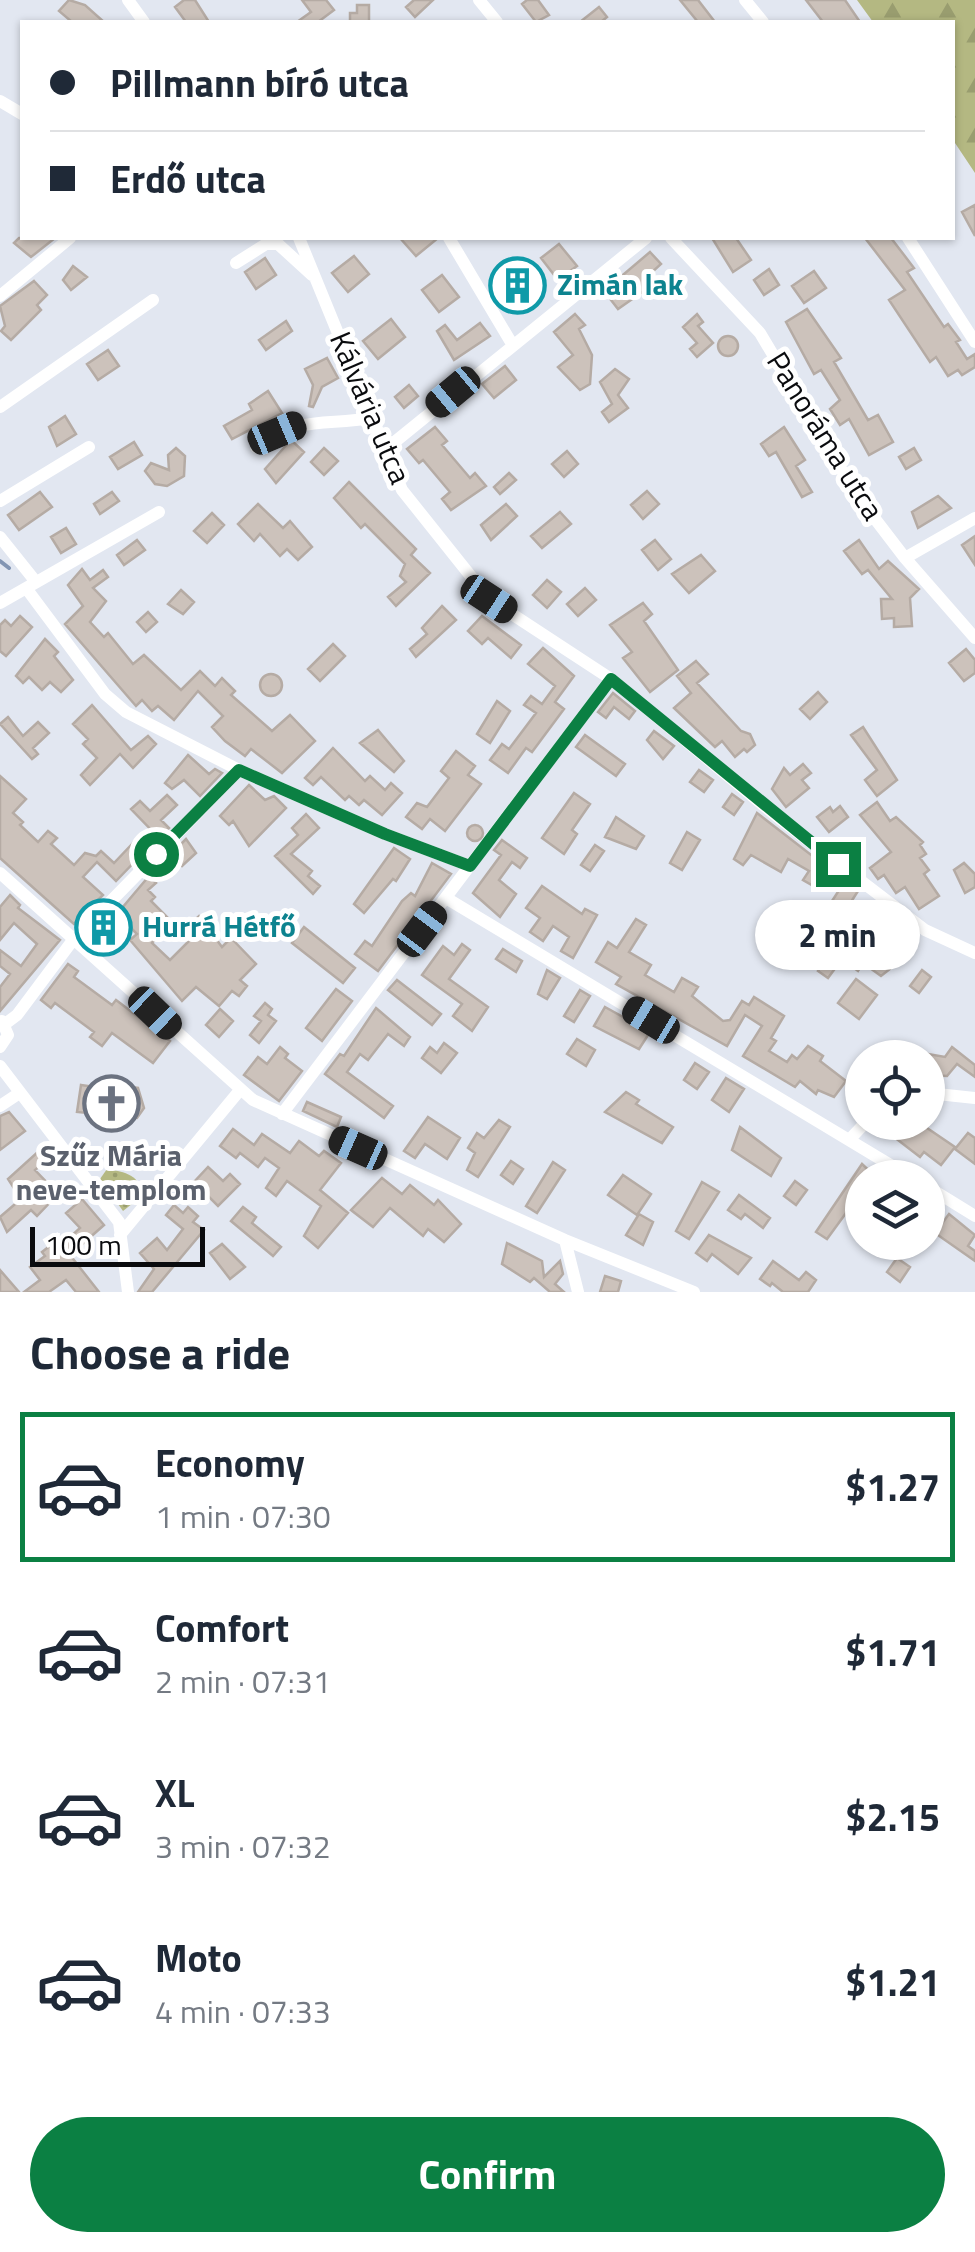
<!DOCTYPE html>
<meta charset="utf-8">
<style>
:root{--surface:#fff;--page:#f2f2f3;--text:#1f2937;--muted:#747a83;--line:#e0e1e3;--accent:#0b8043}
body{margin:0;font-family:"Titillium Web",sans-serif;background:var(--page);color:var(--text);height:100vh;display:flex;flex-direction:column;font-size:38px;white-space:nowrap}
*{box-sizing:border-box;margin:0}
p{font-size:32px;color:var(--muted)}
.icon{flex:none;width:55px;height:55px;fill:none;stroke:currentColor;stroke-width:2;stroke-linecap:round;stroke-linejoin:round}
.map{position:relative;height:1292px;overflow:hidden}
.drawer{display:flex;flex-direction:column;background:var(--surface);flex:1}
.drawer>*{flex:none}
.top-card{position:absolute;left:20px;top:20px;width:935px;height:220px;border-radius:0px;box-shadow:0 2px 8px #0004;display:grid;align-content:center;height:220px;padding:0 30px;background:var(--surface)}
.controls{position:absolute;left:845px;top:1040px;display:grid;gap:20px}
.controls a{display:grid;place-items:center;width:100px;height:100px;border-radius:50%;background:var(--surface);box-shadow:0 2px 8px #0004;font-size:50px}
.scale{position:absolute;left:30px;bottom:25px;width:175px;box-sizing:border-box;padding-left:10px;border:5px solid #0a0b0e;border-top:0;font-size:28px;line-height:35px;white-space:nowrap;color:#0a0b0e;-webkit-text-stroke:8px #fff;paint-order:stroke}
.end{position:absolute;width:45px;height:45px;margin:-22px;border:12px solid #0b8043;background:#fff;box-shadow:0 0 0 5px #fff}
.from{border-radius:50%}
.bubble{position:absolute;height:70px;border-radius:35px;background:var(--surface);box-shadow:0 2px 8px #0004;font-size:32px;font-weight:700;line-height:70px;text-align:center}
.car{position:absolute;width:30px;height:60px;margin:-30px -15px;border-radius:12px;box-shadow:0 0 8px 2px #0007;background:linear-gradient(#222 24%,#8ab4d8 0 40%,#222 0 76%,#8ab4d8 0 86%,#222 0)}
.top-card b{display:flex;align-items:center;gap:35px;height:95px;font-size:38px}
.top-card b+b{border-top:2px solid var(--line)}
.top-card i{width:25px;height:25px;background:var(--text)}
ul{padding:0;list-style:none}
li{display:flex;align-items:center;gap:30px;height:150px;margin:0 20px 15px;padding:0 10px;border:5px solid transparent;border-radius:0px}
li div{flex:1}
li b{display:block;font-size:38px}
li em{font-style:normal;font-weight:700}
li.on{border-color:var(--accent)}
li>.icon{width:90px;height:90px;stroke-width:1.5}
h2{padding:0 30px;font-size:45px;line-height:120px}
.action{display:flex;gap:20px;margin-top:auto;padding:20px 30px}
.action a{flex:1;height:115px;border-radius:60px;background:var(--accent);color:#fff;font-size:40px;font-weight:700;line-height:115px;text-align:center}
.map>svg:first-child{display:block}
</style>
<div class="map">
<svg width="975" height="1292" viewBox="0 0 975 1292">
<defs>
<pattern id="forest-firs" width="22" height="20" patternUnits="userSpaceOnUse" patternTransform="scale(2.5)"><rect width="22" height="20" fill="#b4b882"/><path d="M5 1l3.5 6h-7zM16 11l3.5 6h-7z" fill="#999d6f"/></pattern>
<pattern id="park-dots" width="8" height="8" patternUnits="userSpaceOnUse" patternTransform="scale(2.5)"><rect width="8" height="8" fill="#b4b882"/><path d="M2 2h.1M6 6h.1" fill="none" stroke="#999d6f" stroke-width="1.8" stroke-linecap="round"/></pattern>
</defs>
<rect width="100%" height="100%" fill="#e2e7f1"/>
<path fill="url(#forest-firs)" d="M857,0H975V173L953,140L952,22H873Z"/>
<path fill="url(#park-dots)" d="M107,1169C125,1172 141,1175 142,1196L123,1211L100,1179Z"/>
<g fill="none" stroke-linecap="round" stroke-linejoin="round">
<path stroke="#8295b3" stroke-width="4" d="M0,561L9,568"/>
</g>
<path fill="#ccc2bb" stroke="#b5aba4" stroke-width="2.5" d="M69,0L85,5L104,22H72L59,11Z
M184,0H195L209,22H186L175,7Z
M302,0H326L334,10L318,22H297L311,12Z
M414,0H433L415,17L406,7Z
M527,0H538L549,15L536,22L522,4Z
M680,0H698L715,22H698Z
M806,0H845L860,22H823Z
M357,5H369V22H350V13H357Z
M599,7L607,17L601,22H580Z
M975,205V236L962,212Z
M19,238H55L31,257L14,243Z
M400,238H438L416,256Z
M712,238H736L751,260L733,272Z
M865,238H891L914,268L907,272L944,327L948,324L960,340L956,342L967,359L975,354V367L962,375L958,370L948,376L936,357L930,362L889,300L905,290Z
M559,244L577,266L558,280L541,258Z
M650,252L661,264L651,273L658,281L618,309L604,291Z
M354,256L369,274L348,292L332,273Z
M265,258L276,275L256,289L245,272Z
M73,266L87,277L71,290L63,280Z
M518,269L535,290L524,300L520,295L514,300L503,287Z
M769,269L779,285L764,295L754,280Z
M814,271L826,288L804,303L792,286Z
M442,275L459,297L439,312L422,290Z
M34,281L47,295L37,305L41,310L11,340L1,331L5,326L0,306Z
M807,309L841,358L834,362L868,420L878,415L893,442L869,455L849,419L840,425L830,409L840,400L821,370L814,374L786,322Z
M575,314L585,325L579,329L592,355L590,384L580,390L558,367L573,355L554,332Z
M697,314L703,322L698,326L713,343L697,357L690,349L697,343L683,327Z
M391,319L405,337L378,359L363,341Z
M286,321L292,331L266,350L259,340Z
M480,323L490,336L454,360L437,331L445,325L457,340Z
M718 346a10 10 0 1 1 20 0a10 10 0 1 1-20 0Z
M108,350L119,366L98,380L87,364Z
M327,358L338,378L322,387L313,407L309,406L313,385L305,369Z
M505,366L516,380L494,398L482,384Z
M615,369L629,379L618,395L628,408L609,422L602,412L612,404L600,382Z
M409,385L418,396L404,408L395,397Z
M268,391L282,413L232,439L224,426L252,410L249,404Z
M65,416L76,434L57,446L49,427Z
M435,427L447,441L442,445L470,478L475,473L486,486L451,510L442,499L450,492L423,460L419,463L407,449Z
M784,427L805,460L796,466L812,492L802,497L776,452L769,456L761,444Z
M291,440L304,452L276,483L265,469Z
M134,442L142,455L118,469L110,457Z
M176,448L185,456L184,476L167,486L155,484L145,471L151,463L169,470L168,455Z
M324,448L338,461L324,475L311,462Z
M914,448L921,460L906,469L899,457Z
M567,451L578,464L564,477L552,464Z
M509,473L516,480L500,494L494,487Z
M349,482L416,549L411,555L430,573L396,606L388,597L406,582L400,576L405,564L365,524L361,528L334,498Z
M647,491L659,504L643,519L631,505Z
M40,492L52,507L19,530L8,515Z
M112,492L119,501L100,514L94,504Z
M938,496L951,508L918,528L912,512Z
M258,504L283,528L290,521L312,547L298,560L287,549L280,556L260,534L254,541L238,524Z
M506,504L517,516L491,540L481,525Z
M560,512L571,524L542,548L531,536Z
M212,513L224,525L207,543L194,531Z
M66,528L76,544L61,553L51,537Z
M975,536V565L962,545Z
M137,540L145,550L124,565L117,555Z
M655,540L671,559L658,570L642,550Z
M859,540L879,569L888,561L919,589L910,598L912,626L894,627V618L882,619L881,599H892L868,570L862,574L844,551Z
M701,555L715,571L689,593L672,574Z
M82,569L90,580L103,570L108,577L93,588L106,601L90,622L104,637L108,633L133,664L144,655L181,690L200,671L215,686L222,678L235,691L231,695L272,731L290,715L315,741L282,773L251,749L245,756L225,741L212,727L223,716L198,691L174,720L158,706L152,711L142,700L136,706L65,624L83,606L68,585Z
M547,580L561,592L547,608L533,595Z
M585,588L596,600L578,616L567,604Z
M181,590L194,602L183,614L168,604Z
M643,603L652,614L644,621L678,670L650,692L623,658L632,652L610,625Z
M442,606L456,620L416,657L410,649L427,634L422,628Z
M148,612L157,622L146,632L137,622Z
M20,616L32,627L6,656L0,651V625L5,620L11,626Z
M482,616L521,645L511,658L488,638L482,644L468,631Z
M45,639L58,652L54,656L73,680L61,692L50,682L42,690L29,677L23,683L16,676Z
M333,644L345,656L320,681L308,669Z
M543,648L574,676L555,702L564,709L532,752L526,748L508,773L490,760L502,744L509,749L536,713L524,705L531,696L542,704L555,686L528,664Z
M966,649L975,660V673L964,681L949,663Z
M696,661L708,674L697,683L741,731L750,734L755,745L747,752L744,749L735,757L722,741L715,747L674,708L691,693L677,676Z
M260 685a11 11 0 1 1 22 0a11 11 0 1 1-22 0Z
M818,692L827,702L810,719L800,709Z
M613,693L635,711L629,719L614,707L606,718L598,712Z
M497,701L510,711L490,743L477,734Z
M92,705L131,750L148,736L156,744L133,768L120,754L90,785L81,775L97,758L83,744L88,739L73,724Z
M8,717L23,736L38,722L49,733L33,748L38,754L32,759L0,724Z
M863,727L897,780L877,796L865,780L877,770L851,735Z
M378,730L404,761L394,772L360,743Z
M654,731L674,746L663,759L647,740Z
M585,735L625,764L616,776L576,747Z
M333,748L365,781L370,776L385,790L391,783L402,793L382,815L364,800L359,805L349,796L345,800L321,777L313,785L305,778Z
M456,751L475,766L468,775L481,784L445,831L430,819L422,829L406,817L417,803L427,807L449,778L441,771Z
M188,755L209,774L215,769L222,773L200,796L184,780L172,789L165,783Z
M803,764L811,773L802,780L809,788L786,807L772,789L784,768L790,775Z
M699,770L713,780L704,792L690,782Z
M0,776L26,799L13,813L23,822L20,825L38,842L48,831L57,838L51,844L74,865L85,853L96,856L101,851L114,863L133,843L143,853L116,881L97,862L83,877L103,895L74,924L0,858Z
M249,785L265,800L274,796L286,808L249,846L233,821L229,825L220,816Z
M574,793L590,804L572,830L577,834L564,854L542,838Z
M732,794L743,802L734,815L723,807Z
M167,795L177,805L161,820L169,828L159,838L131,809L140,801L150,811Z
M877,802L890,821L896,817L923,842L920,845L926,854L920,858L929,870L924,874L939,896L919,909L905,887L896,893L884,875L878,879L870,868L891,852L860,815Z
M840,806L848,817L829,832L817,817L830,807L833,812Z
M757,813L828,868L817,888L803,880L809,871L788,859L781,872L751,855L743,865L734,859Z
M306,814L319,828L291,854L312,871L308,876L320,886L313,894L275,856L298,835L292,828Z
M616,817L644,836L636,849L605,837Z
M467 833a8 8 0 1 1 16 0a8 8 0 1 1-16 0Z
M687,832L700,840L682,870L670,863Z
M186,839L196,853L182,866L170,855Z
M502,840L527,858L520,868L512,862L499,880L516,894L500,917L473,893L501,855L494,850Z
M595,845L604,851L590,871L581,865Z
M394,848L410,859L396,881L393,879L364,913L354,904Z
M432,863L451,874L378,971L355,954L365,941L372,946L402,901L411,893L415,896Z
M964,863L975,874V887L965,893L954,870Z
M149,876L156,883L148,890L155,897L151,901L172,922L152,943L170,960L194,936L186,928L199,916L222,947L231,938L256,964L240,980L247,986L239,996L232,991L219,1006L196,987L182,1001L130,940L137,934L117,914Z
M845,881L858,891L833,930L819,921Z
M542,886L582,914L585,909L597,915L573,958L561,951L569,937L553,926L543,941L530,932L540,918L526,908Z
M10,895L20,905L18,908L60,940L0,1011V987L10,974L0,966V950L21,966L37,944L14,923L0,940V907Z
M883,911L895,920L882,937L902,951L890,969L881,976L863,963L858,971L842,959L828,978L818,971L841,935L857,946Z
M110,916L119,924L100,943L92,935Z
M636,919L646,925L629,952L651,965L645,975L674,992L682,978L698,987L692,996L723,1021L730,1020L742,1001L749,1005L754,997L784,1016L771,1038L776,1041L769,1051L787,1062L792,1055L797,1059L808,1046L823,1056L820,1061L846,1081L834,1097L818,1090L816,1094L800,1081L795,1087L743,1056L762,1026L745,1015L727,1046L616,984L621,977L596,962L608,942L617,948Z
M304,927L355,968L343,983L292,943Z
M462,944L470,950L449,979L488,1007L472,1031L453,1016L462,1004L422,975L443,946L454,955Z
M503,949L522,961L516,972L496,959Z
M68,964L78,971L74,977L112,1005L116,1000L170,1041L153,1063L112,1033L102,1046L90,1037L94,1032L55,1003L51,1008L41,1000Z
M547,970L560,978L547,999L538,994Z
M922,970L931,977L919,993L910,986Z
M856,979L877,995L859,1019L838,1003Z
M397,980L441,1014L432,1025L388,990Z
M336,989L352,1001L322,1041L306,1028Z
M580,990L590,996L574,1022L564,1016Z
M265,1003L272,1009L268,1015L276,1021L259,1043L250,1035L261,1021L254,1016Z
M605,1007L650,1032L639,1049L594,1026Z
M376,1008L410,1037L404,1046L388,1034L368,1060L360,1054L347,1072L393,1106L384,1118L325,1074L340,1054L344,1056Z
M220,1009L233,1021L219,1037L206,1025Z
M577,1039L595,1050L586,1066L567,1054Z
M444,1043L457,1053L441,1073L422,1058L430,1047L437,1053Z
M280,1047L288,1054L285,1058L302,1071L279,1101L244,1075L258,1057L267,1064Z
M952,1047L975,1065V1077L957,1064L947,1076L928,1075V1054L945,1057Z
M695,1063L709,1072L697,1089L684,1080Z
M726,1078L744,1089L729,1112L712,1100Z
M81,1085L122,1091L123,1086L138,1088L144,1108L137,1118L77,1112Z
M626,1092L639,1100L636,1104L673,1127L662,1143L605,1112Z
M307,1102L341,1117L337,1127L303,1111Z
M9,1112L25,1131L0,1150V1116Z
M428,1117L460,1138L447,1159L425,1144L415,1158L404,1151Z
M499,1120L510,1127L478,1177L467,1170L475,1153L468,1148L477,1133L484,1138Z
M891,1122H912L921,1130L924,1126L955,1147L941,1165L924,1152L920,1157L885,1130Z
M740,1127L781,1158L771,1176L732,1150Z
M233,1129L254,1145L262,1134L290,1153L299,1141L319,1156L324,1151L341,1163L320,1190L348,1213L318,1248L304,1236L321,1206L287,1181L276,1196L266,1188L279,1168L265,1158L258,1167L240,1153L236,1158L220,1146Z
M968,1133L975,1138V1164L955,1149Z
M40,1150L48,1159L35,1170L58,1194L37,1216L31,1210L7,1232L0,1217L21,1199L8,1179Z
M511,1161L523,1169L513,1184L501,1175Z
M553,1162L565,1170L537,1213L526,1206Z
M862,1164L877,1178H862V1191L827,1239L816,1232Z
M208,1167L223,1181L230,1174L240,1184L218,1206L194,1182Z
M623,1175L651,1194L637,1215L608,1195Z
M382,1178L402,1194L410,1185L434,1205L438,1200L461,1224L444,1242L428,1229L423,1236L390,1208L373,1227L351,1210Z
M795,1181L807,1190L796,1205L784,1196Z
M702,1182L719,1192L689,1239L676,1231Z
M739,1195L770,1218L763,1228L745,1214L741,1219L728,1210Z
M82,1199L104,1225L70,1255L99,1292H76L66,1280L49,1292H24L40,1280L30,1267L45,1256L42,1252L51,1245L56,1250L80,1228L66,1213Z
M174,1205L183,1213L188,1207L198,1216L193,1222L204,1230L152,1292H138L154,1269L140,1253L157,1238L167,1250L183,1229L166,1215Z
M243,1207L256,1217L252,1223L281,1247L273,1256L231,1221Z
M639,1214L653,1222L643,1245L626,1235Z
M949,1214L975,1235L968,1246L975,1251V1261L935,1233Z
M709,1235L751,1258L738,1274L712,1254L707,1261L696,1253Z
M507,1243L542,1261L544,1277L560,1261L563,1274L555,1284L564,1292H550L534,1278L530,1282L502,1264Z
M222,1244L245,1267L230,1279L210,1253Z
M897,1258L910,1267L900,1282L887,1272Z
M773,1261L799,1280L806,1272L816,1280L808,1292H783L772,1283L770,1286L760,1279Z
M0,1270L19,1292H0Z
M605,1276L621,1281L618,1292H600Z"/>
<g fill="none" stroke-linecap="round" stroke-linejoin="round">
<path stroke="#fff" stroke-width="12" d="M128,0L144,22
M479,0L497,22
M745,0L763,22
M0,101L22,114
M299,238L402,490L489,599L611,679L779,818L925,930L975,953
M449,238L512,344
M671,238L760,333L856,494L905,558L975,638
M908,238L975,342
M236,263L266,244H278L312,275
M0,296L70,238
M0,407L153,300
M256,447C304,415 321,426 373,418
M386,449L646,238
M0,501L89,447
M0,537L36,582
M905,558L975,518
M26,588L105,694L126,712L239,770L385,834L470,866
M0,603L159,512
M0,873L253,1100L565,1240L694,1292
M446,898L912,1178
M5,1024L17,1015L73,940L239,770
M0,1047L8,1035L2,1021
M0,1066L119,1222L128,1292
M928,1093L975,1098
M0,1106L18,1094
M282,1114L611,679
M850,1139L866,1122
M928,1187L975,1216
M120,1235L240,1090
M565,1240L578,1292"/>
</g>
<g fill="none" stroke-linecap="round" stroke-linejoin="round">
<path stroke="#0b8043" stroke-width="12" d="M156,854L239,770L385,834L470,866L611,679L838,864"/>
</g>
<defs>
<symbol id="building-ring" viewBox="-11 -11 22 22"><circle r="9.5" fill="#fff" stroke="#0f9aa8" stroke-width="1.5"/><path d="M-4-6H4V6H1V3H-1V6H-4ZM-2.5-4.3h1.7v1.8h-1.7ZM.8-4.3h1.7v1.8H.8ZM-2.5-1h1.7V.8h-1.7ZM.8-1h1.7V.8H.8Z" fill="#0f9aa8"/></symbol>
<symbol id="church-ring" viewBox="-11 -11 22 22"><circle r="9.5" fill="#fff" stroke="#6b7280" stroke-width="1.5"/><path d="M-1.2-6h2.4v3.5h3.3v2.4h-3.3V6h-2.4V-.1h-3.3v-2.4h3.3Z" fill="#6b7280"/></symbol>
</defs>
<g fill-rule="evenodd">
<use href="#building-ring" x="486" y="254" width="63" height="63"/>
<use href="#building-ring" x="72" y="896" width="63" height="63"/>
<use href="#church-ring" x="80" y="1072" width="63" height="63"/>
</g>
<g text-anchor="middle" stroke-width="10" stroke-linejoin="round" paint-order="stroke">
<g font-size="30" font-weight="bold" fill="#0d838f" stroke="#fff" text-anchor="start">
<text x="557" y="295">Zimán lak</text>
<text x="142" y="937">Hurrá Hétfő</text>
</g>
<g font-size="30" fill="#0a0b0e" stroke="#fff">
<text transform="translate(370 408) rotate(67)" y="10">Kálvária utca</text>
<text transform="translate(825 436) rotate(58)" y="10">Panoráma utca</text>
</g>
<g font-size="30" font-weight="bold" fill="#5b616d" stroke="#fff">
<text x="111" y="1166">Szűz Mária<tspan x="111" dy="34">neve-templom</tspan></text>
</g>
</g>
</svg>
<div class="controls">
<a><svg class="icon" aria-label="locate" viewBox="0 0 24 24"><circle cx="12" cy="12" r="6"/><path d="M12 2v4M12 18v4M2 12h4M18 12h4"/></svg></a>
<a><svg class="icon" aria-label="layers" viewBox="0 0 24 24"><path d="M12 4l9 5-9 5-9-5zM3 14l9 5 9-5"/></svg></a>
</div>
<div class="scale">100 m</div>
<i class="end from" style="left:156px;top:854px"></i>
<i class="end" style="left:838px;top:864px"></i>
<div class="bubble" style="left:755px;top:900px;width:165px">2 min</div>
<i class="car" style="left:453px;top:392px;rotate:230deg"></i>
<i class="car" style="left:277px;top:433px;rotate:67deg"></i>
<i class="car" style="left:489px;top:599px;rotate:123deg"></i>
<i class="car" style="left:422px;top:929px;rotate:37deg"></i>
<i class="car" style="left:155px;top:1013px;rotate:134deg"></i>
<i class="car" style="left:651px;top:1020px;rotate:301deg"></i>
<i class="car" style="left:358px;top:1148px;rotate:294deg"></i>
<div class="top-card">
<b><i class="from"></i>Pillmann bíró utca</b>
<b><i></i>Erdő utca</b>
</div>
</div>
<section class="drawer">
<h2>Choose a ride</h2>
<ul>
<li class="on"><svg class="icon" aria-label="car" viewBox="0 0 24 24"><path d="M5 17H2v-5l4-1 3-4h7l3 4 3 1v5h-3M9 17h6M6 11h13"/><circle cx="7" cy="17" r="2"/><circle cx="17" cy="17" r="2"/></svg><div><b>Economy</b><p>1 min · 07:30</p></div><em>$1.27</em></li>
<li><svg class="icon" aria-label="car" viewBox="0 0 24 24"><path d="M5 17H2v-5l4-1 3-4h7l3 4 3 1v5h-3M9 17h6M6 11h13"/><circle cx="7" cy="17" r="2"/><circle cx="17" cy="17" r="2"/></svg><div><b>Comfort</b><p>2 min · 07:31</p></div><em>$1.71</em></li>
<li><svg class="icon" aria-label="car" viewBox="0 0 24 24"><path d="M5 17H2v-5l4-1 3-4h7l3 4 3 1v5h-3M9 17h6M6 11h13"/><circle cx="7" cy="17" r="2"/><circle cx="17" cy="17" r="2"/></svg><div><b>XL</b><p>3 min · 07:32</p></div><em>$2.15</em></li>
<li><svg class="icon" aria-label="car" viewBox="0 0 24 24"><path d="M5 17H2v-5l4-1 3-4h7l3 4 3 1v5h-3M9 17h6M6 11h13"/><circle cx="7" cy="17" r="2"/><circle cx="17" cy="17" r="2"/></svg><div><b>Moto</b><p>4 min · 07:33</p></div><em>$1.21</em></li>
</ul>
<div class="action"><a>Confirm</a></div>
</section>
